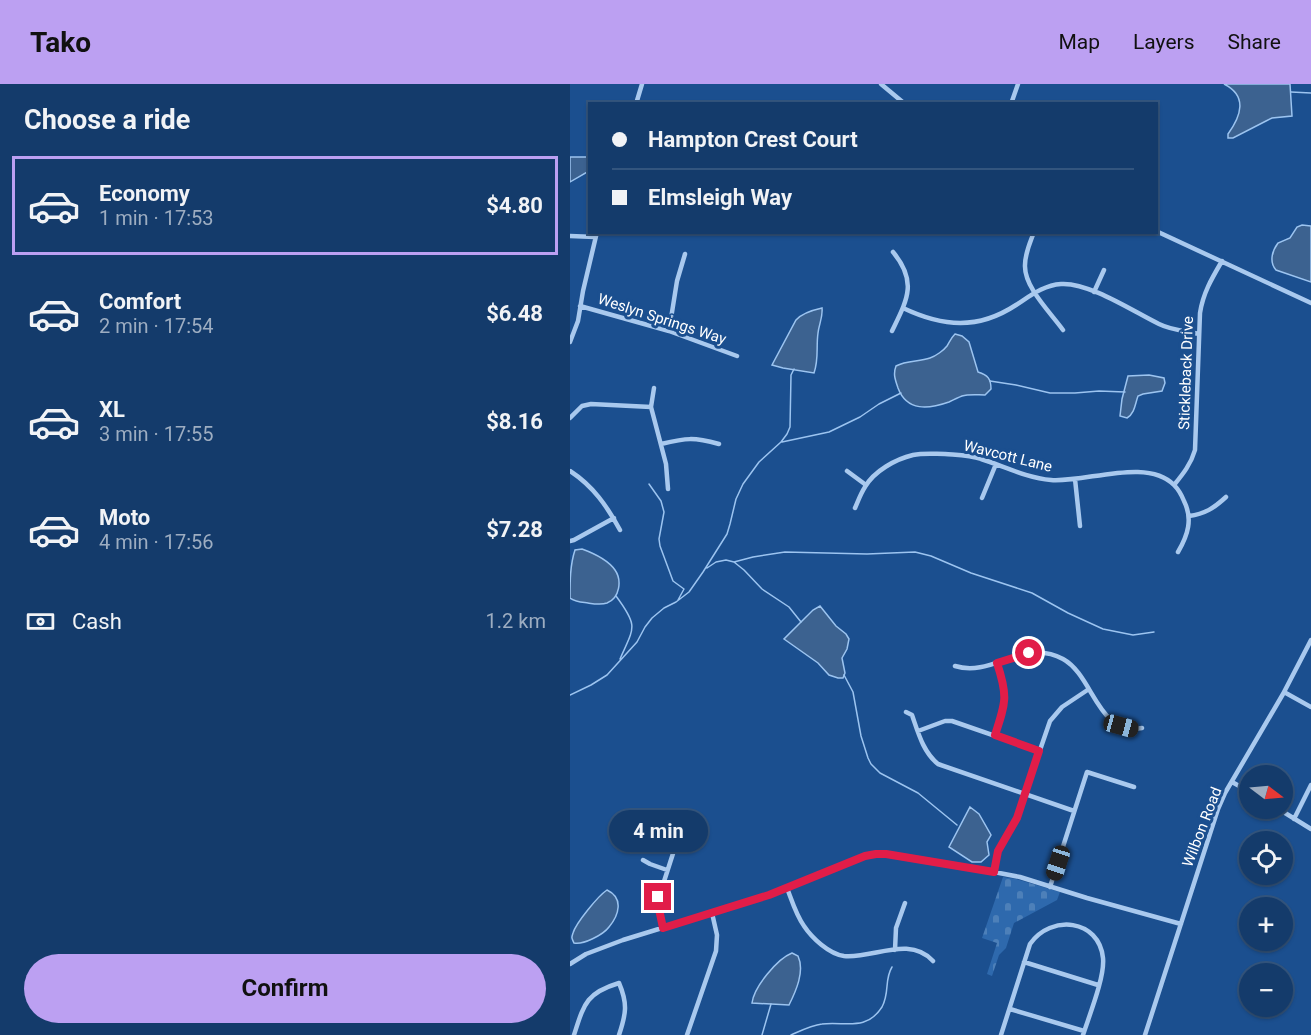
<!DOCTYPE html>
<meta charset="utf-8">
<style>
:root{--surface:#143b6b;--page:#214673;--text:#f1f3f6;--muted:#9dadc1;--line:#33557e;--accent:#bca0f2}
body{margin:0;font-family:Roboto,sans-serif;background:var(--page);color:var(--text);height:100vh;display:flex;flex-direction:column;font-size:22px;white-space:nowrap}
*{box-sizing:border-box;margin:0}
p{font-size:20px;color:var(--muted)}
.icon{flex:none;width:33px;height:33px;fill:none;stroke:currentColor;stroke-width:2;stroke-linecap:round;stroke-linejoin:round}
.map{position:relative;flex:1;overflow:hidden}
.drawer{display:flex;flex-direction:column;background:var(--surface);width:570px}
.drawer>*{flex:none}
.guide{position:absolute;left:18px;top:18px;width:570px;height:132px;border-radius:0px;box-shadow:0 2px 4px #0004,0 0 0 2px var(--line);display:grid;align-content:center;height:132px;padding:0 24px;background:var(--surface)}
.needle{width:39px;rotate:106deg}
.fabs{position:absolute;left:669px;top:681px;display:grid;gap:12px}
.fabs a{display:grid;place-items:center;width:54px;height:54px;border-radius:50%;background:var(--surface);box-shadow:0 2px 4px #0004,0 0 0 2px var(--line);font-size:30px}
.end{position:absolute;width:27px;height:27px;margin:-14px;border:8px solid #e11d48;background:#fff;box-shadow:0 0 0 3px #fff}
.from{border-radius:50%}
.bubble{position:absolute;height:42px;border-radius:21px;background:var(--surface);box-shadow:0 2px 4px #0004,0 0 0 2px var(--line);font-size:20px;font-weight:700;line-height:42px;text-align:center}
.car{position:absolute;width:18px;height:36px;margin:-18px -9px;border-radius:8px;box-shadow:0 0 4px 2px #0007;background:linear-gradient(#222 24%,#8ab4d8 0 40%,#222 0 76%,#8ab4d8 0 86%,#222 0)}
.guide b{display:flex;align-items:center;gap:21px;height:57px;font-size:22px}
.guide b+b{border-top:2px solid var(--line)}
.guide i{width:15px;height:15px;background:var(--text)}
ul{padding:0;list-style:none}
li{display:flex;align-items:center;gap:18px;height:99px;margin:0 12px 9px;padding:0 12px;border:3px solid transparent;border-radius:0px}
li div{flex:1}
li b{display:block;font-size:22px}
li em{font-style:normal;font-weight:700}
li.on{border-color:var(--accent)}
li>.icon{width:54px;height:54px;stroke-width:1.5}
h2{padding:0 24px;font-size:27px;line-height:72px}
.pay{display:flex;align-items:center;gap:15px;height:66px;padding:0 24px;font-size:22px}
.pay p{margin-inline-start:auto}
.button{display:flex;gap:12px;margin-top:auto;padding:12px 24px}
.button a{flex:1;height:69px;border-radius:36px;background:var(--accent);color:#111;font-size:24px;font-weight:700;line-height:69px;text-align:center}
header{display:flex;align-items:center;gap:36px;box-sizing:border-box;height:84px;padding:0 30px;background:var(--accent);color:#111}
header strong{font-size:28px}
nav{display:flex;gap:33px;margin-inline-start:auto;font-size:21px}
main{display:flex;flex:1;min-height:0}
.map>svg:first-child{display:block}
</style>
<header>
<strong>Tako</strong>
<nav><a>Map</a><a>Layers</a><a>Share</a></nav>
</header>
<main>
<section class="drawer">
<h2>Choose a ride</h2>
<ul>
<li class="on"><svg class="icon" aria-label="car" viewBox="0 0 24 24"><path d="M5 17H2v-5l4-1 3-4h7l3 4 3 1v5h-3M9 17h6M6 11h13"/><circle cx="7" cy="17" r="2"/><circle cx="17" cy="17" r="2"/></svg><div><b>Economy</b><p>1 min · 17:53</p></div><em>$4.80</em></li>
<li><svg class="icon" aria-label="car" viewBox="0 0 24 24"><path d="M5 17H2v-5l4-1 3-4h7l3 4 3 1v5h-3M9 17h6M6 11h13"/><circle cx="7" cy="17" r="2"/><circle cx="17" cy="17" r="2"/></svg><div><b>Comfort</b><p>2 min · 17:54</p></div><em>$6.48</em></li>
<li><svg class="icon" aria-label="car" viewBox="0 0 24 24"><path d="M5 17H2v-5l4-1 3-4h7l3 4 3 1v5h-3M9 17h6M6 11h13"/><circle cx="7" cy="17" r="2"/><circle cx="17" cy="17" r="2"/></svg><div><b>XL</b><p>3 min · 17:55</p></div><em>$8.16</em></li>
<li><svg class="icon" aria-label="car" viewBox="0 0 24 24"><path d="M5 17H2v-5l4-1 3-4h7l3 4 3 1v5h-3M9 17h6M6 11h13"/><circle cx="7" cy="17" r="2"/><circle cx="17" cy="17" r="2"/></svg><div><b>Moto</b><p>4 min · 17:56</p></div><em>$7.28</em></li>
</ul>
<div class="pay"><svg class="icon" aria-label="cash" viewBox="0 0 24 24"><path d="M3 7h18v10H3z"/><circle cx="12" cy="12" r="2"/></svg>Cash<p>1.2 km</p></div>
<div class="button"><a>Confirm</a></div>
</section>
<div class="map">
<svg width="741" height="951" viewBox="0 0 741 951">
<defs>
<pattern id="cemetery-stones" width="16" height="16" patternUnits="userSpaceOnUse" patternTransform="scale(1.5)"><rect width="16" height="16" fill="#2e69ad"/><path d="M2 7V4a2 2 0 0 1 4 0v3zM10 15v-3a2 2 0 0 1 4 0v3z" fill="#4d80b9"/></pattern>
</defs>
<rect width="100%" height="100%" fill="#1b4f8f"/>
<path fill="url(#cemetery-stones)" d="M433,793L446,795L490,808L487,816L444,839L436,864L429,871L422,892L417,890L427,859L412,854Z"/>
<path fill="#3c6290" stroke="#9cc4f0" stroke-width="1.5" d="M654,0H720L722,32L702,34L696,37L663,54H658V50C671,32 678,12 654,0Z
M0,73H20L19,87L0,98Z
M732,141L741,142V198L706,186C699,178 702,167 708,159L720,154L727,143Z
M252,224C253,233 249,240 248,249C246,263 249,275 244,289L213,284L202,281L226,236C232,229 243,226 252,224Z
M385,250L392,252L399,258L408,288C418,291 421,295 421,305L415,311C407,311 399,310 392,312C387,314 383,316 379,318C359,325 337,328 328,304C325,295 323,290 326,282C337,276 349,278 360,274C366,272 374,266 377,262C380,257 381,254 385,250Z
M579,291L594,294L595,299L592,307L573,310L568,312C565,320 565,329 557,334L550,332L552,315L558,292Z
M12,465C23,469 38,476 45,486C52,496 50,514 37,519C31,521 25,520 18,519C11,518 6,518 0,514C0,498 0,481 5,466Z
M250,522L266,542L276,550L279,555L277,565L272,574L275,589L273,594H268L259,591L248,579L214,555L243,526Z
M400,723L409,730L421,751L417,758L419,771L411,778H402L379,763Z
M37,806C54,814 49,831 39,843C33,851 13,861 4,859C2,854 1,855 3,849C6,839 28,812 37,806Z
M222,869L228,872C235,887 226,907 219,921L182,919C184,903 207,875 222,869Z"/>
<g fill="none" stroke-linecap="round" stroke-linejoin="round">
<path stroke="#9cc4f0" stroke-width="1.5" d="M721,8L741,9
M420,297L446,301L480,309H505L529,307L555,308
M212,358L259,348L290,333L309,320L331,309
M79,400L91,417L94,428L89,455L90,462L103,497L114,505L108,516
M164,478L183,473L215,468L297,470L345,468L361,472L401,489L462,509L498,529L533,545L563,551L584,548
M137,484L146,478L156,476L164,478L174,486L192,505L219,523L231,538
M46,512C69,543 64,543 50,575
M274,591L283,608L291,652L298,674L301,680L310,689L348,709L387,741
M0,611L21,601L37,591L67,558L75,543L82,534L94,524L106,518L119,508L133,488L157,450L160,440L166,415L173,400L189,378L211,358L217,350L220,343L221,291L224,285
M192,951L201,920
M221,951C230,947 242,941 252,940C275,937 296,948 312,923C320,908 314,896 322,883"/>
<path stroke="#a9c9ee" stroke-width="4.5" d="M311,0L335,20
M66,20L72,0
M441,20L448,0
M586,147L741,219
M464,148C460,159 455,169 455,181C454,203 480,228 493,246
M0,152L25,153
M524,208L534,186
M10,222L99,247L167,272
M333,224C373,243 408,246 446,221C460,212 474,201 491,200C519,198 564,228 589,240C601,246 616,247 629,250
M99,247L107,197L115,170
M322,247C337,216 348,198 323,168
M0,258L8,237L13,207L27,148
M84,304L81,323L96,380L98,405
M0,334L12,322L21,320L81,323
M91,360C117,354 123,353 149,360
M0,387C23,402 37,422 50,446
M277,387L296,401
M505,395L510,442
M604,401C613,390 621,380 625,366L630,229C633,209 642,194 652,177
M412,414L426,380
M285,424C288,417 291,409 295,403C304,387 326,375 343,371C353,369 364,370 375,370C387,371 400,371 411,375C433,382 457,394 481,396C515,399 577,373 604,401C608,405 612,412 614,417C623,435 618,451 608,468
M619,432C635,430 644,424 656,413
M0,457L4,456L44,434
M385,582C423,594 453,553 493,575C524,592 527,652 572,644
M714,608L741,623
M336,628L342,631C348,648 353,668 368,680L504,727
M348,647L375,637H382L469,667
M425,651C436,620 438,611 427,579
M662,698L680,708
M707,724L741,745
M724,735L741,701
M73,776L80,780L97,786
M424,788L428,767L447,733L480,637L492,623L519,605
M480,803L517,688L564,703
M217,804C222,817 226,831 234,842C242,854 259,870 274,872C303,875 339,851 363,877
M93,844L89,825V813L108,754
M325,866L326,844L335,819
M454,878L528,901
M0,880L16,870L53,856L199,811L295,772L306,770L324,771L424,788L450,793L517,814L611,840
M440,925L514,947
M4,951C14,920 16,909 49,899C58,920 56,930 49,951
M117,951L146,867L147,851L142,829
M431,951L460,860C481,830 529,835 533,874C535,893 519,932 513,951
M575,951L648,725L655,709L713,610L741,556"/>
</g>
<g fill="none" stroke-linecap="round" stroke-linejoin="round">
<path stroke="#e11d48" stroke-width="8" d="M88,813L89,825L93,844L199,811L295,772L306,770H316L424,788L428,767L447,734L469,667L425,651C436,618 438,612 427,579L459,569"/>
</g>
<g text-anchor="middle" stroke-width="6" stroke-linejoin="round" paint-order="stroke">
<g font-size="15" fill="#fff" stroke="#1b4f8f">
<text transform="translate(92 235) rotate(18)" y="5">Weslyn Springs Way</text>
<text transform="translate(616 289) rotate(-88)" y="5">Stickleback Drive</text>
<text transform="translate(438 372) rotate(14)" y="5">Wavcott Lane</text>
<text transform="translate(632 743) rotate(-69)" y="5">Wilbon Road</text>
</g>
</g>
</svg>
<div class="fabs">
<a><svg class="needle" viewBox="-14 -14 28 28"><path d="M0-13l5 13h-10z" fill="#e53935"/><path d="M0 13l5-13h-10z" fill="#9dadc1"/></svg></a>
<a><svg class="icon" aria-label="locate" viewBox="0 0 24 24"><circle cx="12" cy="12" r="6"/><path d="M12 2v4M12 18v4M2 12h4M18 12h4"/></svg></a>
<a>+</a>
<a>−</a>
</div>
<i class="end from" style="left:459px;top:569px"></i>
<i class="end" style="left:88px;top:813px"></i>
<div class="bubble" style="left:39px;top:726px;width:99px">4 min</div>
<i class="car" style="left:551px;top:642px;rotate:105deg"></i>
<i class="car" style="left:488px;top:779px;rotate:198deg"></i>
<div class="guide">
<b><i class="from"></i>Hampton Crest Court</b>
<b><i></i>Elmsleigh Way</b>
</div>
</div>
</main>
